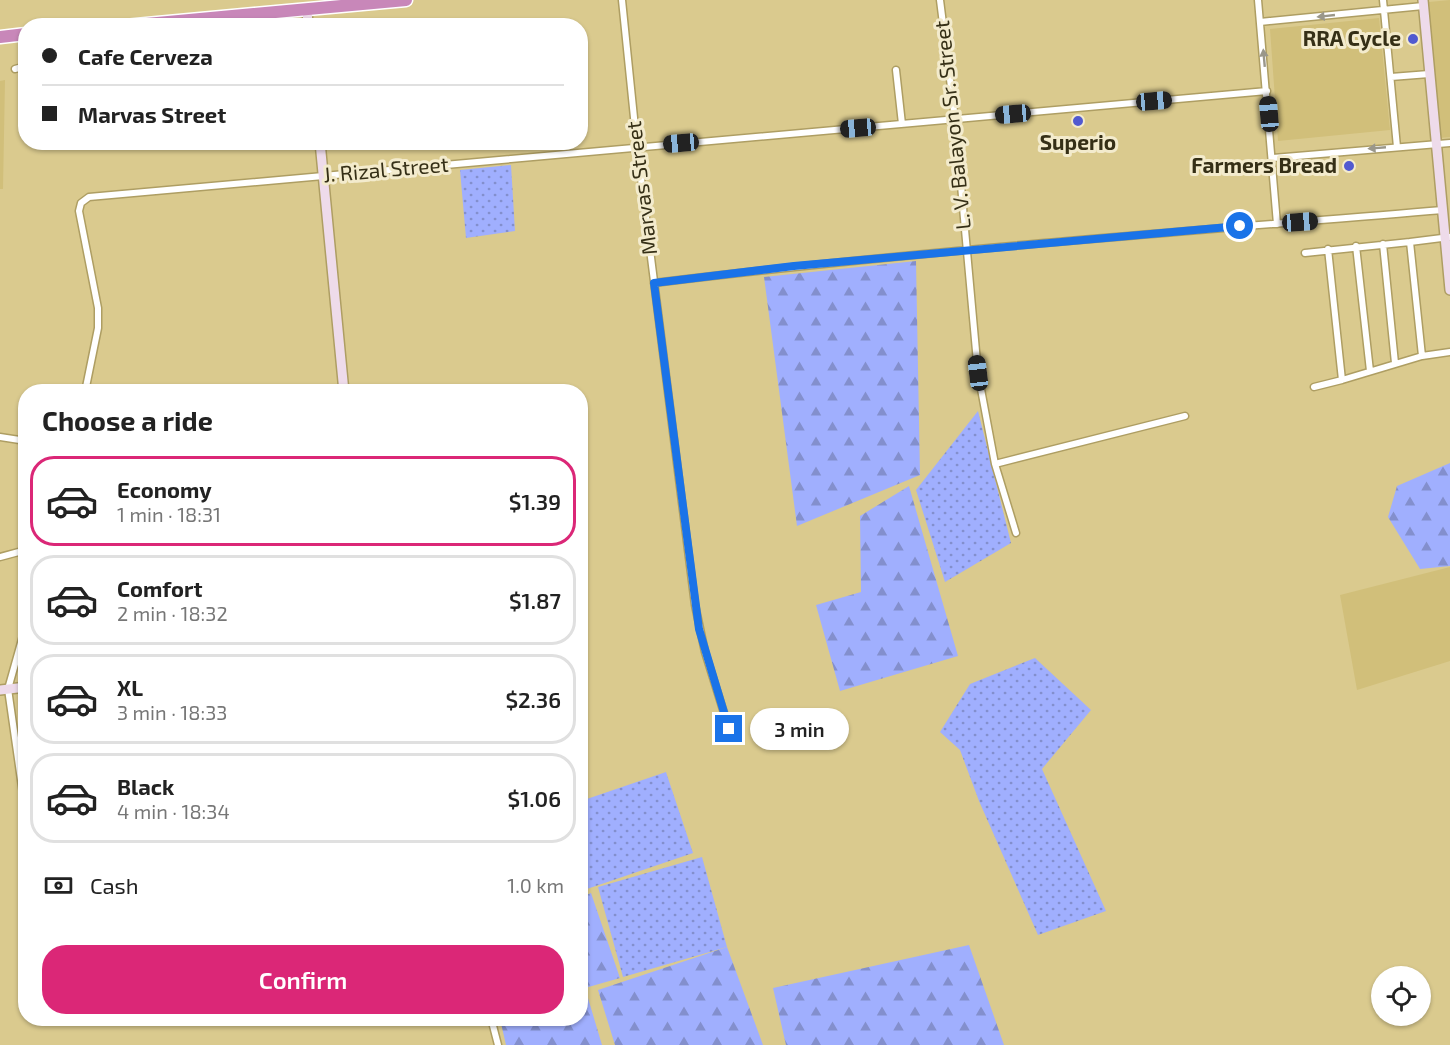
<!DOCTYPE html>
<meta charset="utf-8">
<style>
:root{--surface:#fff;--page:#f2f2f2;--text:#222;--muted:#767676;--line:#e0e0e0;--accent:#db2777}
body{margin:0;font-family:"Exo 2",sans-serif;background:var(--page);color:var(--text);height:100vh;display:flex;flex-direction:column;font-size:22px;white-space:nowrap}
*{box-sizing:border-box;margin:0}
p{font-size:20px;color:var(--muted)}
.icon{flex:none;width:33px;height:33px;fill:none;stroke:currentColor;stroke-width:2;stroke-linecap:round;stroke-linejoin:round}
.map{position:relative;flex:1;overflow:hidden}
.panel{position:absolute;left:18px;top:384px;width:570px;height:642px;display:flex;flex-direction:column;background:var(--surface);border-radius:24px;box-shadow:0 2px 4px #0004}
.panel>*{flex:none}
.banner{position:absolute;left:18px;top:18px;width:570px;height:132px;border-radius:24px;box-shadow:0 2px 4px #0004;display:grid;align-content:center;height:132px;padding:0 24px;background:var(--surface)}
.buttons{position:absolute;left:1371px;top:966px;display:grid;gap:12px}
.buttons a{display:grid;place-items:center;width:60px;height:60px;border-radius:50%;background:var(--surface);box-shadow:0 2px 4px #0004;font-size:30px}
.end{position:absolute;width:27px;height:27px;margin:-14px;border:8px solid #1a73e8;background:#fff;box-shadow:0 0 0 3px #fff}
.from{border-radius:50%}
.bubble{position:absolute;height:42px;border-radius:21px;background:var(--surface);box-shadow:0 2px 4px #0004;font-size:20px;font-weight:600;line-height:42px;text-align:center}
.car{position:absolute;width:18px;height:36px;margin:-18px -9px;border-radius:8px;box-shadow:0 0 4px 2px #0007;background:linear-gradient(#222 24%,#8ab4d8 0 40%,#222 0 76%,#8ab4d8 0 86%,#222 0)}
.banner b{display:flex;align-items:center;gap:21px;height:57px;font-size:22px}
.banner b+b{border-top:2px solid var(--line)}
.banner i{width:15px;height:15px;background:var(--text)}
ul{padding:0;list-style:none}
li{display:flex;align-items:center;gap:18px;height:90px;margin:0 12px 9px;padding:0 12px;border:3px solid var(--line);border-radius:24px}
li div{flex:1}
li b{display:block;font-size:22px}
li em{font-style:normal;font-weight:600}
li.on{border-color:var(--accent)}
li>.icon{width:54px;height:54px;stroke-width:1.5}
h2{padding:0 24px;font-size:27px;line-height:72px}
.pay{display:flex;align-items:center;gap:15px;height:66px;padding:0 24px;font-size:22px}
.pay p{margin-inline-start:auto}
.primary-button{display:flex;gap:12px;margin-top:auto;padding:12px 24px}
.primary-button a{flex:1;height:69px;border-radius:24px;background:var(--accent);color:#fff;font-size:24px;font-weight:600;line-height:69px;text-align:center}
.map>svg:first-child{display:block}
</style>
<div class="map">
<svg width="1450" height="1045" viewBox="0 0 1450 1045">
<defs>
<pattern id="green-dots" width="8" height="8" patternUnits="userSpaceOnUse" patternTransform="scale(1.5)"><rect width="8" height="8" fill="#a0affe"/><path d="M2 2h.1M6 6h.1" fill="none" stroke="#838fcd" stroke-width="1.8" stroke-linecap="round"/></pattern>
<pattern id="forest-firs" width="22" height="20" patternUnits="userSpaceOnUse" patternTransform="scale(1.5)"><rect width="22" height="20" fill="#a0affe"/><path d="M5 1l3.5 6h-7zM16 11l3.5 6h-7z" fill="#838fcd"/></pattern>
</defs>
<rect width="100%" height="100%" fill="#daca8e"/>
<path fill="#d1bf7a" d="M1450,0V137L1439,138L1429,2Z
M1379,18L1390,130L1278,141L1270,29Z
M5,80L3,189H0V81Z
M1450,567V661L1357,690L1340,595Z"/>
<path fill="url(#green-dots)" d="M511,165L515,231L466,238L460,170Z
M978,411L1011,543L945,582L916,490Z
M1035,658L1091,710L1042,769L1106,911L1038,935L979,801L960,750L940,732L970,684Z
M666,772L693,853L581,891V801Z
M702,857L727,947L623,977L598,887Z"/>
<path fill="url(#forest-firs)" d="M916,261L920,475L797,526L764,277Z
M1450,463V566L1420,569L1388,517L1397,486Z
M909,486L958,656L840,691L816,605L861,592L860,516Z
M591,893L620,978L585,988L602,1045H506L500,1019L580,1018L581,897Z
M969,945L1004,1045H786L773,988Z
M727,947L763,1045H615L598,990Z"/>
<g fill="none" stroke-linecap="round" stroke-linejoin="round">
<defs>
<path id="street" d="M622,0L637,147L695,605L705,652L729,729
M940,0L955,119L978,373L995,464L1016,533
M1258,0L1277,224
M1383,0L1397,147
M1260,22L1423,6
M15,69L26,66
M896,70L902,124
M1391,77L1429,74
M1273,158L1450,143
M1410,242L1450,237
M1383,244L1395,363
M1356,246L1370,371
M1328,249L1342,380L1422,356L1450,352
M1305,253L1410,242L1422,356
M654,283C916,251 1180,232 1443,210
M1314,387L1342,380
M85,392L98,328V308L79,211L81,203L89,197L1267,91
M0,437L26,441
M995,464L1185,416
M0,557L26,550
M26,625L8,689L26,815
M491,1018L498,1045"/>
<path id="secondary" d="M1423,0L1450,290
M307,9L308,26
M320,142L344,392
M0,690L26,687"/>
<path id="highway" d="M125,26L406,0
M0,37L26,34"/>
</defs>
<use href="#street" stroke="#ae9e63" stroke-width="9"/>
<use href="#secondary" stroke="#ae9e63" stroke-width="12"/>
<use href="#highway" stroke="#fff" stroke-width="15"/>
<use href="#street" stroke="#fff" stroke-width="6"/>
<use href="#secondary" stroke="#eedbea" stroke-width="9"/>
<use href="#highway" stroke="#c887b9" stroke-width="12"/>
</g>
<defs><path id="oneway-solid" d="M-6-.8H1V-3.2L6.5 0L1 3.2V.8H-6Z" transform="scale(1.5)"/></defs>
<g fill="#9a978a">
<use href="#oneway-solid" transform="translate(1326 16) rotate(174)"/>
<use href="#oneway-solid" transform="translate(1264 58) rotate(-95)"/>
<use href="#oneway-solid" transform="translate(1377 148) rotate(175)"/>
</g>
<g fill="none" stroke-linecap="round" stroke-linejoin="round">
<path stroke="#1a73e8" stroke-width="8" d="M729,729L699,629L654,283L794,266L1240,226"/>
</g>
<g fill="#515ad0" stroke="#f3ebcd" stroke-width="2">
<circle cx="1413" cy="39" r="6"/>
<circle cx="1078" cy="121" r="6"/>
<circle cx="1349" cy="166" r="6"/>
</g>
<g text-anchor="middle" stroke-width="6" stroke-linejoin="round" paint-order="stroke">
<g font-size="21" font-weight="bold" fill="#352f16" stroke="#f3ebcd" text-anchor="end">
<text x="1401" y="46">RRA Cycle</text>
<text x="1078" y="150" text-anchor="middle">Superio</text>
<text x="1337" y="173">Farmers Bread</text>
</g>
<g font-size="21" fill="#352f16" stroke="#f3ebcd">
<text transform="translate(953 125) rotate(-96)" y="7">L. V. Balayon Sr. Street</text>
<text transform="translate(386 170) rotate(-5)" y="7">J. Rizal Street</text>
<text transform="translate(642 188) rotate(-97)" y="7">Marvas Street</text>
</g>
</g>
</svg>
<div class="buttons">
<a><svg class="icon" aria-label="locate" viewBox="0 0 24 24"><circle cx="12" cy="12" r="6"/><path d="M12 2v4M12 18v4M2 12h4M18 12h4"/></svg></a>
</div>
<i class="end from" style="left:1240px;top:226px"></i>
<i class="end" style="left:729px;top:729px"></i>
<div class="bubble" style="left:750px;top:708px;width:99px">3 min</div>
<i class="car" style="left:1154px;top:101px;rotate:85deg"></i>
<i class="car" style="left:1013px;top:114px;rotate:265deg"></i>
<i class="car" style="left:1269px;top:114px;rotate:355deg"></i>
<i class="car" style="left:858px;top:128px;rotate:265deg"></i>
<i class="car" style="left:681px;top:143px;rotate:265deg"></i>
<i class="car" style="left:1300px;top:222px;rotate:86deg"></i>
<i class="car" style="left:978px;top:373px;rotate:353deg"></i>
<div class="banner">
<b><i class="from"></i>Cafe Cerveza</b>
<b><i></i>Marvas Street</b>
</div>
<section class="panel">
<h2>Choose a ride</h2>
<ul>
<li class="on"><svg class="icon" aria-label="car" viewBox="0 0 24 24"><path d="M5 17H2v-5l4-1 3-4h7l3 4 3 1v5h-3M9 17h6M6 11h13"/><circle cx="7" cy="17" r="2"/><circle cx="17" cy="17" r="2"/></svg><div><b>Economy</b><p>1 min · 18:31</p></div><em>$1.39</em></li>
<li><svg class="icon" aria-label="car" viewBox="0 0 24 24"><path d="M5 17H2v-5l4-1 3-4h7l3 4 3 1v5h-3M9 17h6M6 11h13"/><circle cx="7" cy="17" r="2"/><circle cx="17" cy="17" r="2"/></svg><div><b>Comfort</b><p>2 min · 18:32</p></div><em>$1.87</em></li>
<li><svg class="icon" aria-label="car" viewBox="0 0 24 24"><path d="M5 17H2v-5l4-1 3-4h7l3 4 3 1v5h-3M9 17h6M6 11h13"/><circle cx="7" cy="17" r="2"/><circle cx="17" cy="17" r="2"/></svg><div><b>XL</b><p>3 min · 18:33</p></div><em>$2.36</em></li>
<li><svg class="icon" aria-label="car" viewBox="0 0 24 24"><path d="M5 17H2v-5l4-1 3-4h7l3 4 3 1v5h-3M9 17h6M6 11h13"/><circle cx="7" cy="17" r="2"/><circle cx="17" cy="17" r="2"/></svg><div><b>Black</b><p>4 min · 18:34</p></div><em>$1.06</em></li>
</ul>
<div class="pay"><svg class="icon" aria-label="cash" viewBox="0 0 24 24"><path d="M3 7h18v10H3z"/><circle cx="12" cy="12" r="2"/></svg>Cash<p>1.0 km</p></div>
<div class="primary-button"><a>Confirm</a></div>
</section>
</div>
